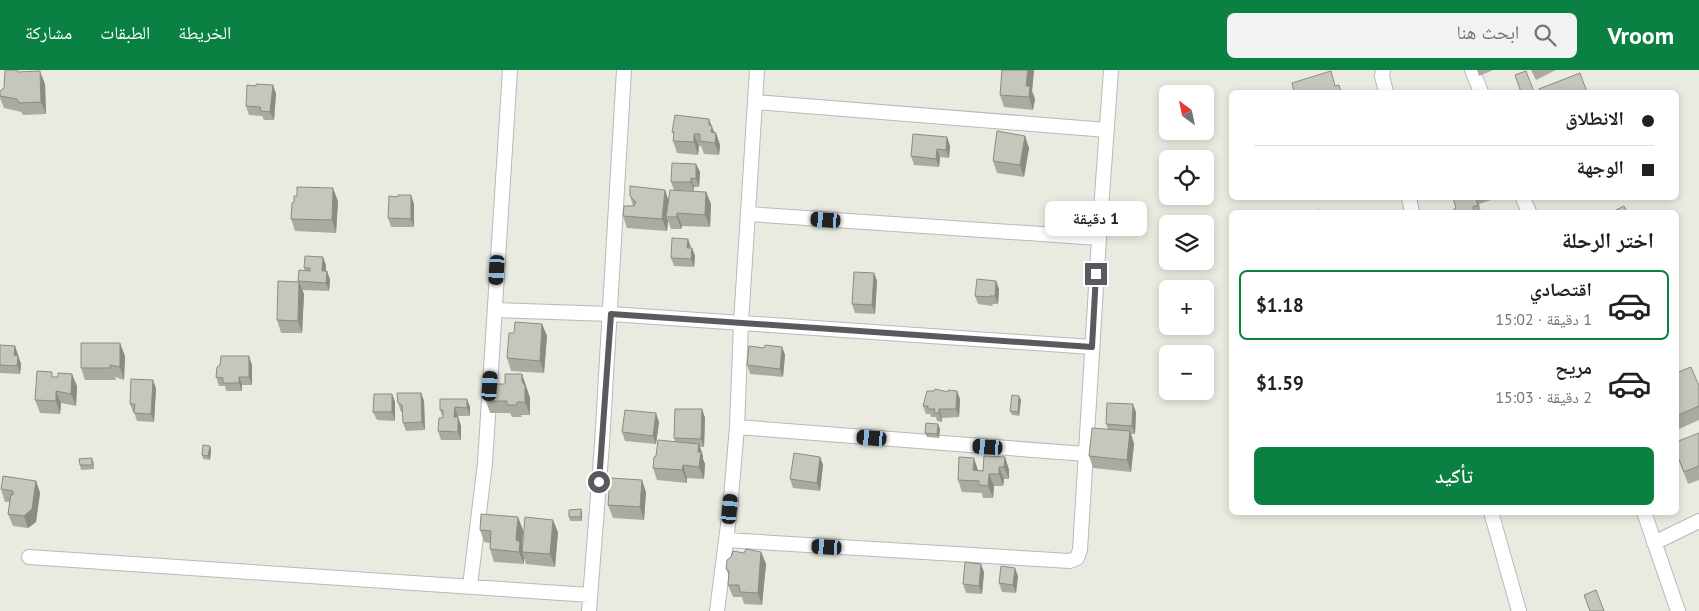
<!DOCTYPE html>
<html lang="ar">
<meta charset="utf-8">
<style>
:root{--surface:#fff;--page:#f2f2f2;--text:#202124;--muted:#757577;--line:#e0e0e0;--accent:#0b8043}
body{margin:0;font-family:"PT Sans","Noto Naskh Arabic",sans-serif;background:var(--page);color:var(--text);direction:rtl;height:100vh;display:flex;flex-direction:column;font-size:19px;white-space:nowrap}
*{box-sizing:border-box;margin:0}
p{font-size:16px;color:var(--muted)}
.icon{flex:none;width:28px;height:28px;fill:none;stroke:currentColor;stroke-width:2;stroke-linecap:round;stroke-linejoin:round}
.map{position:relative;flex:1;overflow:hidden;direction:ltr}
.details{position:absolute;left:1229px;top:140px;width:450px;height:305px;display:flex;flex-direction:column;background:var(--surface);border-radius:8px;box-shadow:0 2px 8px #0003;direction:rtl}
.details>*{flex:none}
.top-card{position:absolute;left:1229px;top:20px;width:450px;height:110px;border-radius:8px;box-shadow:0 2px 8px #0003;direction:rtl;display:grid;align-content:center;height:110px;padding:0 25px;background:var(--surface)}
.needle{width:32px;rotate:327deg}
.controls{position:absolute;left:1159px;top:15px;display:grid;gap:10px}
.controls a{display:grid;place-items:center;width:55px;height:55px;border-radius:8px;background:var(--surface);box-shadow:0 2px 8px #0003;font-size:25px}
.end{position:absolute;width:22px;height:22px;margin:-11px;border:6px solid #595a60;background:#fff;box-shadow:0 0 0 2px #fff}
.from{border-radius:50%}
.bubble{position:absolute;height:35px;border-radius:8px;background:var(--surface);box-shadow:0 2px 8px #0003;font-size:16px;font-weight:600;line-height:35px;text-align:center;direction:rtl}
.car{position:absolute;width:15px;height:30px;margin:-15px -8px;border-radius:6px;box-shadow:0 0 4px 1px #0007;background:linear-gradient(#222 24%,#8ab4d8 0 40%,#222 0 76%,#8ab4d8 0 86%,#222 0)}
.top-card b{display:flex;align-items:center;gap:18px;height:48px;font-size:19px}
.top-card b+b{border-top:1px solid var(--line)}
.top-card i{width:12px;height:12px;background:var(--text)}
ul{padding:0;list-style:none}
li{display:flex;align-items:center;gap:15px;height:70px;margin:0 10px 8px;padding:0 15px;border:2px solid transparent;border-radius:8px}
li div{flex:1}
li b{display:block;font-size:19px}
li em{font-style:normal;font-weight:600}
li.on{border-color:var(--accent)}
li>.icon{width:45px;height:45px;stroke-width:1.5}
h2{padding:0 25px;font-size:22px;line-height:60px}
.primary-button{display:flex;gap:10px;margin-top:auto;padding:10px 25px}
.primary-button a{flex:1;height:58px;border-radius:8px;background:var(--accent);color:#fff;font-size:20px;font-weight:600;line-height:58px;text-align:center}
header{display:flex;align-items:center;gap:30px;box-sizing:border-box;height:70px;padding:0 25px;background:var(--accent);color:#fff}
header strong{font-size:24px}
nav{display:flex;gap:28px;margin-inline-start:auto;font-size:18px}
.search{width:350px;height:45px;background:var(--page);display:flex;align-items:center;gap:12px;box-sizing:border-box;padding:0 18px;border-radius:8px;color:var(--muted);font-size:19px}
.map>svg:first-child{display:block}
</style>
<header>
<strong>Vroom</strong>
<div class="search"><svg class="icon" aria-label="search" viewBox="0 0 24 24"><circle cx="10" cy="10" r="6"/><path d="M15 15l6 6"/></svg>ابحث هنا</div>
<nav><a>الخريطة</a><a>الطبقات</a><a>مشاركة</a></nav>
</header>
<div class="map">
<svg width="1699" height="541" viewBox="0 0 1699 541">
<rect width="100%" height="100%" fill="#eaebe0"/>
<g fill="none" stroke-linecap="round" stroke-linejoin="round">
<defs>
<path id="street" d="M1383,0L1382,6L1386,22
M1472,0L1481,22
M756,32L1107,60
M1409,128L1412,142
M1523,128L1529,142
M748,144L1099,168
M495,240L611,244L1092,277
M737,357L1085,384
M1491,442L1519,541
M1644,442L1678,541
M726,470L1070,491L1077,488L1080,480L1099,168L1111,0
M1654,473L1699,451
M29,487L590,525
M470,516L485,393L510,0
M589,541L602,374L624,0
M717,541L730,439L737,357L741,253L757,0"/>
</defs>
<use href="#street" stroke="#b8b8be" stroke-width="16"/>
<use href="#street" stroke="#fff" stroke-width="14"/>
</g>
<path fill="#aaaaa3" d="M1002,0H1034L1032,21L1035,29L1033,40L1004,37L1000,25Z
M1477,0H1493L1479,6Z
M1531,0H1556L1536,10Z
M18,2L45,14L46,44L23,45L21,42L4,38L0,28V21L4,18Z
M273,15L276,24L274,50H264L262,46L249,45L246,36L256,16Z
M711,55L715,63H716L720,75L719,85L704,84L701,76H699L698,85L677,83L673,71L674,66L672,62Z
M1025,66L1029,78L1024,107L997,103L993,91Z
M947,67L950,76L949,88L940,87L939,97L914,95L911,86Z
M696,94L700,102L699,117H694V121L674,120L671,112Z
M665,120L668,130L706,122L711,134L710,157L682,156L681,159H671L668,151L667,161L627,158L623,146L633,136L630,126Z
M1453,128H1490L1491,130L1479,134L1481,142H1454L1456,138Z
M338,131L336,163L295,161L291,149L294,132Z
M414,134V157H391L388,148Z
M691,178H692L695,186L694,197L674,196L671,188Z
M326,195V201H327L330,210L329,221L302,220L304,224L302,263H281L277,250L305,201L304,198Z
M874,203L877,211L875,244L855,243L852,234Z
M996,211L999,219L998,234H993L992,236L978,234L975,226Z
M542,254L547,266L544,303L511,301L507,288L514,263Z
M0,275L15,276L21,294L20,304L0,303Z
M782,277L785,285L783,307L750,304L747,295Z
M125,286L124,310L115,307L116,310H85L81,298Z
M252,295V315H242V321H226L225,316H219L216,307Z
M1676,303L1699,316V350L1679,359L1676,354Z
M522,304L530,328V345H521L522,347H512L510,343H490L486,331L497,314H505Z
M54,307L77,316L76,336L61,333L60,344L40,343L35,330Z
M156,318L154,352L137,351L134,342H133L130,334Z
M421,323L424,331L425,360L406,361L403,353V342H401L398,333Z
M392,324L395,332V351L377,350L373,342Z
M440,329L470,337V346H458L461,356V370H441L438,361L443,348L440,340Z
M960,329L959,347L942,348V352L937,351L936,347H931L930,344H926L923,336Z
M1021,330L1019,346L1012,345L1010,341Z
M702,339L705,348L704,377H700L703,386V389L705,394L704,409L687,408V413L657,410L653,398L656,386L675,372L674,368Z
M1136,342L1135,364H1131L1134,374L1131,402L1093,398L1089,386L1108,359L1106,354Z
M659,352L656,374L625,371L622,362Z
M940,359L939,368L927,367L925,363Z
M1699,363V410L1688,414L1676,382Z
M210,376L211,380L210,390L203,389L202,385Z
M820,387L823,395L820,421L793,418L790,409Z
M1005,387L1009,400V409H1004L1003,416H994L993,428H983L982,423L962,422L958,410L978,400L983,401Z
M92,388L94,393V399L81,400L80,395Z
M36,411L40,423L36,452L28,458L13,456L8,444L10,432H5L1,419Z
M646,422L644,450L613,448L608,435Z
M581,439L582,443V451H570L569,447Z
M480,460H523L522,476V478L558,462L555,497L526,494L524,488V494L494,492L490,479V473L484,472Z
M761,482L766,494L762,535L744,534L742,527H733L728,515L729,506L726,499L744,483Z
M984,502L982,524L966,523L963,514Z
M1018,506L1016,523L1002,522L999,513Z"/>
<path fill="#8b8b84" d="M1028,0H1034L1032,21L1035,29L1033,40L1029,27L1026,16Z
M40,1L45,14L46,44L41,32Z
M273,15L276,24L274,50L270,42Z
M709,49L715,65L716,63L720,75L719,85L711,62L709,55Z
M694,64L699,76L698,85L694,72Z
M1025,66L1029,78L1024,107L1020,95Z
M947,67L950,76L949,88L946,80Z
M937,79L940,87L939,97L936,89Z
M696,94L700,102L699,117L696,109Z
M691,108L694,117V121L691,112Z
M333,118L338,131L336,163L332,150Z
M665,120L669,132L666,147L668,151L667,161L662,149Z
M706,122L711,134L710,157L705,145Z
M411,125L414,134V157L411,149Z
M677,143L682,156L681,159L677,147Z
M688,169L691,177L687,178Z
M692,178L695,186L694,197L691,189Z
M323,187L326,195L325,209L322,201Z
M327,201L330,210L329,221L326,213Z
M874,203L877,211L875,244L872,235Z
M996,211L999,219L998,234L995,226Z
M299,212L304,224L302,263L298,251Z
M542,254L547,266L544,303L540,291Z
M120,273L125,286L124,310L120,297Z
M15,276L21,294L20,304L14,285Z
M782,277L785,285L783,307L780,299Z
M249,286L252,295V315L249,307Z
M72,304L77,316L76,336L71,324Z
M493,304L498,316L494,314Z
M522,304L530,328V345L525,332L522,311Z
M239,307L242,315V321L239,313Z
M153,310L156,318L154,352L151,344Z
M56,321L61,333L60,344L56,331Z
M957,321L960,329L959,347L956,339Z
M421,323L424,331L425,360L422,352Z
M392,324L395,332V351L392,342Z
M1019,326L1021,330L1019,346L1018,342Z
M467,329L470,337V346L467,338Z
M1133,334L1136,342L1135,364L1132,356Z
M455,337L458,346L457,356L454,347Z
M702,339L705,348L704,377L701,369Z
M939,339L942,348V352L939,343Z
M656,343L659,352L656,374L653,366Z
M458,347L461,356V370L458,362Z
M938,354L940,359L939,368L937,364Z
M1130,361L1134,374L1131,402L1127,390Z
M699,374L703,386V389L705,394L704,409L699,397L698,382Z
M210,376L211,380L210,390L208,386Z
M820,387L823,395L820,421L817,413Z
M1005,387L1009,400V409L1004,397Z
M974,388L978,400H973Z
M683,395L687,408V413L682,400Z
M999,397L1004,409L1003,416L999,404Z
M989,404L994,416L993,428L988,416Z
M642,410L646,422L644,450L640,437Z
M36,411L40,423L36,452L28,458L24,446Z
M581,439L582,443V451L581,447Z
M518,447L523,460L522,476L524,482H522L524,488V494L519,482L516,470Z
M553,450L558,462L555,497L550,484Z
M761,482L766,494L762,535L758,523Z
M981,494L984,502L982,524L979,516Z
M1015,498L1018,506L1016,523L1013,515Z"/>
<path fill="#c6c6bd" stroke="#8b8b84" d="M5,0H17L18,2L40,1L41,32L19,33L17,29L0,26V21L4,18Z
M1002,0H1028L1026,16H1030L1029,27L1000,25Z
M1331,1L1335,16L1339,15L1341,22H1294L1292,13Z
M1526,1L1534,22H1521L1515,5Z
M1580,3L1587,22H1540L1539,19Z
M256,14L273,15L270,42L261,41L260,37L246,36L247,15L256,16Z
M675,45L709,49V55L712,56L711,62L716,63L715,73L700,71V64H694V72L673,71L674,62H672Z
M997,61L1025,66L1020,95L993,91Z
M913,64L947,67L946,80L937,79L936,89L911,86Z
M672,93L696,94V109L691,108V112H671Z
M630,116L665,120L662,149L623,146L624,136H634L636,132L630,126Z
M297,117L333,118L332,150L291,149L292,133L294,132V126H297Z
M670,120L706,122L705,145L677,143V147H666Z
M398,125H411V149L388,148L389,126L398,127Z
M1453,128H1476L1478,135L1473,137L1474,142H1454L1453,140L1456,138Z
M1624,136L1627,142H1612Z
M1319,140L1320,142H1311Z
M672,168L688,169L687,178H692L691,189L671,188Z
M305,186L323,187L322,201H327L326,213L298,211L299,200L310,201V198H304Z
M854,202L874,203L872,235L852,234Z
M977,209L996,211L995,226H990L989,227L975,226Z
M278,211L299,212L298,251L277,250Z
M515,252L542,254L540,291L507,288L509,263H514Z
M81,273H120V297L110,295L111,298H81Z
M0,275L15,276L14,285L18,286L17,296L0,295Z
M765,275L782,277L780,299L747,295L749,276L764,278Z
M221,286H249V307H239V313H223V308L216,307L217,297L220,295Z
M1691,297L1699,316V336L1676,346V303Z
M37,301L52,302V307H58V303L72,304L71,324L56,321V331L35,330Z
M487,304H493L494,314H505V304H522V311L525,316V332H517V335H507V331H486Z
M131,309L153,310L151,344L134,343L135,334H130Z
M935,319L948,322V320L957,321L956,339H939V343H934L935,339H928V336H923L927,321H934Z
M397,323H421L422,352L403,353L402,335L398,333Z
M374,324H392V342H373Z
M1012,325L1019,326L1018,342L1010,341Z
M440,329H467V338L455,337L454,347H458V362L438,361L439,348H443V340H440Z
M1107,333L1133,334L1132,356L1106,354Z
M675,339H702L701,369L674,368Z
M625,340L656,343L653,366L622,362Z
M926,353L938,354L937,364L925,363Z
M1092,358L1130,361L1127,390L1089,386Z
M1699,363V396L1684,402L1676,382V372Z
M658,370L699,374L698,382H701L699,397L683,395L682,400L653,398L654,387L656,386Z
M203,375L210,376L208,386L202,385Z
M794,383L820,387L817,413L790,409Z
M984,386L1005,387L1004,397H999V404H989L988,416L979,415V411L958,410L959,387L974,388L973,400L983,401Z
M92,388V395H80L79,389Z
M3,406L36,411L32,439L24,446L8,444L11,424L13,425V421L1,419Z
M610,408L642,410L640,437L608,435Z
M581,439V447H569V440Z
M481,444L518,447L516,470L520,472L519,482L490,479L491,461L480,460Z
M525,447L553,450L550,484L522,482Z
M746,479L761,482L758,523L740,522L739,515H728L729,501L726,499L727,490L731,487L733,481L744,483Z
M965,492L981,494L979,516L963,514Z
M1001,496L1015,498L1013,515L999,513Z
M1596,520L1604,541H1590L1584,525Z"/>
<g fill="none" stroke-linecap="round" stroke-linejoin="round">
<path stroke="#595a60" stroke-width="6" d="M599,412L611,244L1092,277L1096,204"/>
</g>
</svg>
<div class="controls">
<a><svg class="needle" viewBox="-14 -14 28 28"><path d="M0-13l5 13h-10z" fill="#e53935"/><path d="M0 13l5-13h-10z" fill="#757577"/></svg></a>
<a><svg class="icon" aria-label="locate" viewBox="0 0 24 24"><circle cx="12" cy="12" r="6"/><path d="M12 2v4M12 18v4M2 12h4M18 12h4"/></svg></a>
<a><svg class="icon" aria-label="layers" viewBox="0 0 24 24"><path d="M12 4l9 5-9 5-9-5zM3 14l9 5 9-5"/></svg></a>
<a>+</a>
<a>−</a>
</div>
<i class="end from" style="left:599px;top:412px"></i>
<i class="end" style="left:1096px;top:204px"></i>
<div class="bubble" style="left:1045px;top:131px;width:102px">1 دقيقة</div>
<i class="car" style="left:826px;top:150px;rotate:274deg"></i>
<i class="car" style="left:497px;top:200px;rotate:184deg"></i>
<i class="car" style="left:490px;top:316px;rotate:4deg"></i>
<i class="car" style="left:872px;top:368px;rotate:275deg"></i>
<i class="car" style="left:988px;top:377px;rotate:274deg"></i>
<i class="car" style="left:730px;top:439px;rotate:5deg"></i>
<i class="car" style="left:827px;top:477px;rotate:273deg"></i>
<div class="top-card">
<b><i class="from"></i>الانطلاق</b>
<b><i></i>الوجهة</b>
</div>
<section class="details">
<h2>اختر الرحلة</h2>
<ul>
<li class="on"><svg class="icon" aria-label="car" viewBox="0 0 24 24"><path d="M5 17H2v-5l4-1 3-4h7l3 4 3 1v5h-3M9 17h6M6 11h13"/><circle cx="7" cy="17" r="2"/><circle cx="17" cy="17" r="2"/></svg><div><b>اقتصادي</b><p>1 دقيقة · 15:02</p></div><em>$1.18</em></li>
<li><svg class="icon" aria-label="car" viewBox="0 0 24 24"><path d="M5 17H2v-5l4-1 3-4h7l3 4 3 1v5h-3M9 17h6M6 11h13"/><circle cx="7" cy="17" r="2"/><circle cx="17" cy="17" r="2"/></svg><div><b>مريح</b><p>2 دقيقة · 15:03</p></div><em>$1.59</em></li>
</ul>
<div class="primary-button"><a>تأكيد</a></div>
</section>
</div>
